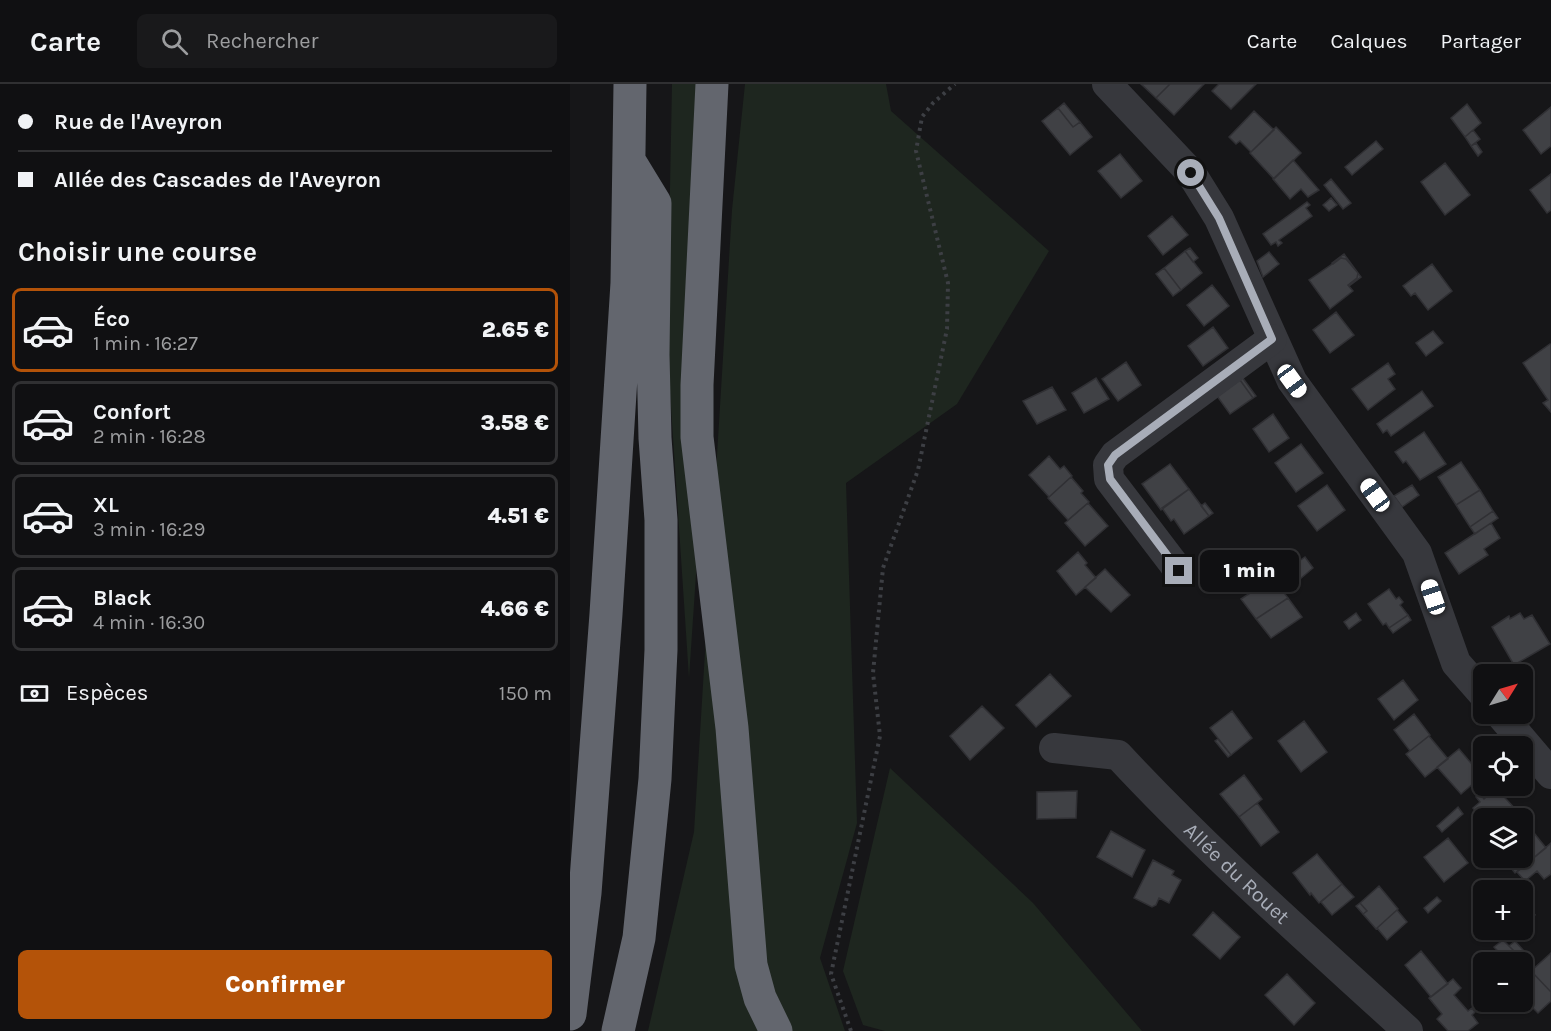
<!DOCTYPE html>
<html lang="fr">
<meta charset="utf-8">
<style>
:root{--surface:#101012;--page:#19191b;--text:#f1f3f6;--muted:#9c9d9f;--line:#303032;--accent:#b45309}
body{margin:0;font-family:Karla,sans-serif;background:var(--page);color:var(--text);height:100vh;display:flex;flex-direction:column;font-size:22px;white-space:nowrap}
*{box-sizing:border-box;margin:0}
p{font-size:20px;color:var(--muted)}
.icon{flex:none;width:33px;height:33px;fill:none;stroke:currentColor;stroke-width:2;stroke-linecap:round;stroke-linejoin:round}
.map{position:relative;flex:1;overflow:hidden}
.details{display:flex;flex-direction:column;background:var(--surface);width:570px}
.details>*{flex:none}
.guide{display:grid;align-content:center;height:132px;padding:0 18px;background:var(--surface)}
.needle{width:39px;rotate:53deg}
.tools{position:absolute;left:903px;top:580px;display:grid;gap:12px}
.tools a{display:grid;place-items:center;width:60px;height:60px;border-radius:9px;background:var(--surface);box-shadow:0 2px 4px #0004,0 0 0 2px var(--line);font-size:30px}
.end{position:absolute;width:27px;height:27px;margin:-14px;border:8px solid #a8adb8;background:#111;box-shadow:0 0 0 3px #111}
.from{border-radius:50%}
.bubble{position:absolute;height:42px;border-radius:9px;background:var(--surface);box-shadow:0 2px 4px #0004,0 0 0 2px var(--line);font-size:20px;font-weight:800;line-height:42px;text-align:center}
.car{position:absolute;width:18px;height:36px;margin:-18px -9px;border-radius:8px;box-shadow:0 0 4px 2px #0007;background:linear-gradient(#fff 24%,#345 0 40%,#fff 0 76%,#345 0 86%,#fff 0)}
.guide b{display:flex;align-items:center;gap:21px;height:57px;font-size:22px}
.guide b+b{border-top:2px solid var(--line)}
.guide i{width:15px;height:15px;background:var(--text)}
ul{padding:0;list-style:none}
li{display:flex;align-items:center;gap:18px;height:84px;margin:0 12px 9px;padding:0 6px;border:3px solid var(--line);border-radius:9px}
li div{flex:1}
li b{display:block;font-size:22px}
li em{font-style:normal;font-weight:800}
li.selected{border-color:var(--accent)}
li>.icon{width:54px;height:54px;stroke-width:1.5}
h2{padding:0 18px;font-size:27px;line-height:72px}
.pay{display:flex;align-items:center;gap:15px;height:66px;padding:0 18px;font-size:22px}
.pay p{margin-inline-start:auto}
.action{display:flex;gap:12px;margin-top:auto;padding:12px 18px}
.action a{flex:1;height:69px;border-radius:9px;background:var(--accent);color:#fff;font-size:24px;font-weight:800;line-height:69px;text-align:center}
header{display:flex;align-items:center;gap:36px;box-sizing:border-box;height:84px;padding:0 30px;background:var(--surface);border-bottom:2px solid var(--line)}
header strong{font-size:28px}
nav{display:flex;gap:33px;margin-inline-start:auto;font-size:21px}
.search{width:420px;height:54px;background:var(--page);display:flex;align-items:center;gap:15px;box-sizing:border-box;padding:0 21px;border-radius:9px;color:var(--muted);font-size:22px}
main{display:flex;flex:1;min-height:0}
.map>svg:first-child{display:block}
</style>
<header>
<strong>Carte</strong>
<div class="search"><svg class="icon" aria-label="search" viewBox="0 0 24 24"><circle cx="10" cy="10" r="6"/><path d="M15 15l6 6"/></svg>Rechercher</div>
<nav><a>Carte</a><a>Calques</a><a>Partager</a></nav>
</header>
<main>
<section class="details">
<div class="guide">
<b><i class="from"></i>Rue de l'Aveyron</b>
<b><i></i>Allée des Cascades de l'Aveyron</b>
</div>
<h2>Choisir une course</h2>
<ul>
<li class="selected"><svg class="icon" aria-label="car" viewBox="0 0 24 24"><path d="M5 17H2v-5l4-1 3-4h7l3 4 3 1v5h-3M9 17h6M6 11h13"/><circle cx="7" cy="17" r="2"/><circle cx="17" cy="17" r="2"/></svg><div><b>Éco</b><p>1 min · 16:27</p></div><em>2.65 €</em></li>
<li><svg class="icon" aria-label="car" viewBox="0 0 24 24"><path d="M5 17H2v-5l4-1 3-4h7l3 4 3 1v5h-3M9 17h6M6 11h13"/><circle cx="7" cy="17" r="2"/><circle cx="17" cy="17" r="2"/></svg><div><b>Confort</b><p>2 min · 16:28</p></div><em>3.58 €</em></li>
<li><svg class="icon" aria-label="car" viewBox="0 0 24 24"><path d="M5 17H2v-5l4-1 3-4h7l3 4 3 1v5h-3M9 17h6M6 11h13"/><circle cx="7" cy="17" r="2"/><circle cx="17" cy="17" r="2"/></svg><div><b>XL</b><p>3 min · 16:29</p></div><em>4.51 €</em></li>
<li><svg class="icon" aria-label="car" viewBox="0 0 24 24"><path d="M5 17H2v-5l4-1 3-4h7l3 4 3 1v5h-3M9 17h6M6 11h13"/><circle cx="7" cy="17" r="2"/><circle cx="17" cy="17" r="2"/></svg><div><b>Black</b><p>4 min · 16:30</p></div><em>4.66 €</em></li>
</ul>
<div class="pay"><svg class="icon" aria-label="cash" viewBox="0 0 24 24"><path d="M3 7h18v10H3z"/><circle cx="12" cy="12" r="2"/></svg>Espèces<p>150 m</p></div>
<div class="action"><a>Confirmer</a></div>
</section>
<div class="map">
<svg width="981" height="947" viewBox="0 0 981 947">
<rect width="100%" height="100%" fill="#161618"/>
<path fill="#1e261f" d="M102,0H128V461L119,594L97,263Z
M175,0H316L321,27L479,167L387,320L276,399L287,739L250,874L275,947H78L124,748L162,126Z
M320,684L463,819L572,947H315L293,941L273,887Z"/>
<path fill="#404145" stroke="#303034" stroke-width="1.5" d="M571,0H600L586,14Z
M600,0H634L604,31L586,14Z
M649,0H686L661,25L642,7Z
M494,19L510,38L503,43L488,24Z
M897,20L911,39L895,53L881,34Z
M981,23V62L971,70L953,46Z
M488,24L503,43L510,38L522,53L500,71L472,37Z
M684,27L704,46L681,68L670,57L666,60L659,53Z
M706,43L731,69L704,95L680,69Z
M903,46L910,55L901,62L895,53Z
M806,57L813,65L782,91L775,83Z
M906,59L912,68L908,72L901,62Z
M550,70L572,97L551,114L528,87Z
M723,76L749,106L738,113L731,105L720,115L703,95Z
M875,79L900,111L875,131L851,98Z
M981,90V126L977,129L960,106Z
M761,95L781,119L773,125L754,101Z
M761,114L767,121L759,127L753,121Z
M737,118L740,121L736,124L742,132L709,156L712,159L708,162L706,158L701,161L693,150Z
M602,132L618,151L593,171L578,152Z
M620,164L628,174L623,178L615,167Z
M615,167L632,189L611,206L594,184Z
M699,168L709,180L693,193L687,177Z
M774,170L791,193L779,202L778,201L787,194L788,189L776,175L771,174L763,180L762,179Z
M771,174L776,175L788,189L787,194L778,201L783,207L760,225L739,196Z
M862,180L882,207L858,226L845,209L841,212L833,202Z
M594,184L611,206L603,212L586,190Z
M642,201L659,222L634,242L617,221Z
M766,228L784,251L760,269L743,246Z
M643,243L658,264L633,282L618,262Z
M863,247L873,259L856,272L846,259Z
M980,260L981,261V328L973,319L978,316L953,279Z
M556,278L571,301L548,317L532,295Z
M818,279L825,290L818,295L825,305L798,326L782,305Z
M672,293L686,312L683,314L670,296Z
M526,294L539,315L514,329L502,309Z
M670,296L683,314L660,330L647,312Z
M482,303L496,326L467,340L453,317Z
M852,307L863,322L821,352L817,346L813,349L807,340Z
M703,330L719,354L699,368L683,345Z
M854,348L876,380L850,396L836,377L833,379L825,368Z
M731,360L753,389L726,408L705,379Z
M479,372L490,385L494,382L502,392L479,413L459,391Z
M891,378L910,406L886,421L868,393Z
M600,380L619,405L591,426L572,400Z
M501,393L513,407L511,409L519,418L498,436L478,414Z
M757,401L775,426L747,447L728,422Z
M842,401L849,411L832,423L824,412Z
M619,405L639,432L614,450L604,435L601,437L592,424Z
M910,406L923,427L900,443L886,421Z
M518,419L538,442L515,462L495,439Z
M635,419L643,429L639,432L631,422Z
M923,427L928,434L905,450L900,443Z
M921,439L930,454L914,465L918,471L889,490L875,469Z
M508,468L517,479L515,481L526,494L506,511L487,487Z
M735,473L743,484L723,501L713,488Z
M535,485L560,511L541,528L515,503Z
M703,494L718,514L686,535L671,515Z
M819,505L826,515L829,513L833,518L830,521L838,531L819,544L816,539L813,541L798,520Z
M718,514L732,533L701,554L686,535Z
M786,529L791,536L779,545L774,538Z
M950,529L954,535L962,531L980,560L944,581L922,543L939,532L940,535Z
M838,531L841,536L823,549L819,544Z
M480,590L501,612L466,643L446,621Z
M833,596L848,616L824,636L808,615Z
M412,622L434,644L400,676L380,652Z
M662,627L682,654L661,671L640,644Z
M844,630L860,651L840,667L824,646Z
M734,637L757,668L731,688L708,657Z
M859,652L878,675L855,693L836,670Z
M648,655L661,671L658,673L645,657Z
M889,665L912,692L891,710L867,683Z
M674,691L692,715L669,733L650,710Z
M926,704L947,727L938,735H914V737L903,724L910,718L906,713L910,710L914,715Z
M507,707L506,734L467,735V708Z
M687,719L709,748L691,762L669,733Z
M888,723L893,730L872,748L867,742Z
M960,744L976,764L945,789L933,774H952V751Z
M541,747L575,766L562,793L527,773Z
M878,754L898,779L874,798L854,773Z
M981,759V790L974,795L967,787L955,797L947,788Z
M747,770L772,800L749,819L741,809L740,811L723,789Z
M583,776L604,787L602,791L611,796L599,819L589,814L586,821L582,823L564,814Z
M772,800L784,813L762,831L751,818Z
M809,802L828,825L806,845L793,830L797,827L790,819Z
M867,813L871,817L858,829L854,824Z
M952,816L965,831L952,841Z
M790,819L797,827L793,830L786,822Z
M827,826L837,838L817,856L807,844Z
M643,828L670,853L650,875L623,851Z
M933,856L948,871L939,879L924,863Z
M945,857L953,866L948,871L939,862Z
M851,867L878,900L861,913L835,881Z
M981,869V908L961,887Z
M962,888L981,908V917L968,929L952,913V903L956,899L954,896Z
M717,890L745,919L724,941L695,911Z
M883,895L891,904L884,911L898,927L902,924L905,928L902,931L908,939L898,947H878L867,935L872,930L859,914Z"/>
<g fill="none" stroke-linecap="round" stroke-linejoin="round">
<path stroke="#3d3f44" stroke-width="4" stroke-dasharray="3 4.5" stroke-linecap="butt" d="M281,947L261,890L310,652L303,589L313,484L348,386L377,245L378,199L346,67L352,33L363,19L385,0"/>
<g stroke="#37383d" stroke-width="30">
<path d="M537,0L621,89L649,134L722,297L847,469L886,579L914,611"/>
<path d="M609,487L539,395L538,381L545,371L702,255"/>
<path d="M930,630L981,690"/>
<path id="s1" d="M484,664L548,671C639,769 740,857 838,947"/>
</g>
<path stroke="#63666e" stroke-width="33" d="M142,0L127,301V353L162,644L181,881L190,914L206,947
M0,930L15,809L36,530L57,199L60,0
M48,947L69,854L85,695L91,566V436L85,354L83,271L85,119L60,78"/>
</g>
<g fill="none" stroke-linecap="round" stroke-linejoin="round">
<path stroke="#a8adb8" stroke-width="8" d="M609,487L540,395L538,381L545,371L702,255L649,134L621,89"/>
</g>
<g text-anchor="middle" stroke-width="4.5" stroke-linejoin="round" paint-order="stroke">
<g font-size="21" fill="#a8adb8" stroke="#111113">
<text dy="7" stroke="none"><textPath href="#s1" startOffset="232">Allée du Rouet</textPath></text>
</g>
</g>
</svg>
<div class="tools">
<a><svg class="needle" viewBox="-14 -14 28 28"><path d="M0-13l5 13h-10z" fill="#e53935"/><path d="M0 13l5-13h-10z" fill="#9c9d9f"/></svg></a>
<a><svg class="icon" aria-label="locate" viewBox="0 0 24 24"><circle cx="12" cy="12" r="6"/><path d="M12 2v4M12 18v4M2 12h4M18 12h4"/></svg></a>
<a><svg class="icon" aria-label="layers" viewBox="0 0 24 24"><path d="M12 4l9 5-9 5-9-5zM3 14l9 5 9-5"/></svg></a>
<a>+</a>
<a>−</a>
</div>
<i class="end from" style="left:621px;top:89px"></i>
<i class="end" style="left:609px;top:487px"></i>
<div class="bubble" style="left:630px;top:466px;width:99px">1 min</div>
<i class="car" style="left:722px;top:297px;rotate:144deg"></i>
<i class="car" style="left:805px;top:411px;rotate:324deg"></i>
<i class="car" style="left:863px;top:513px;rotate:341deg"></i>
</div>
</main>
